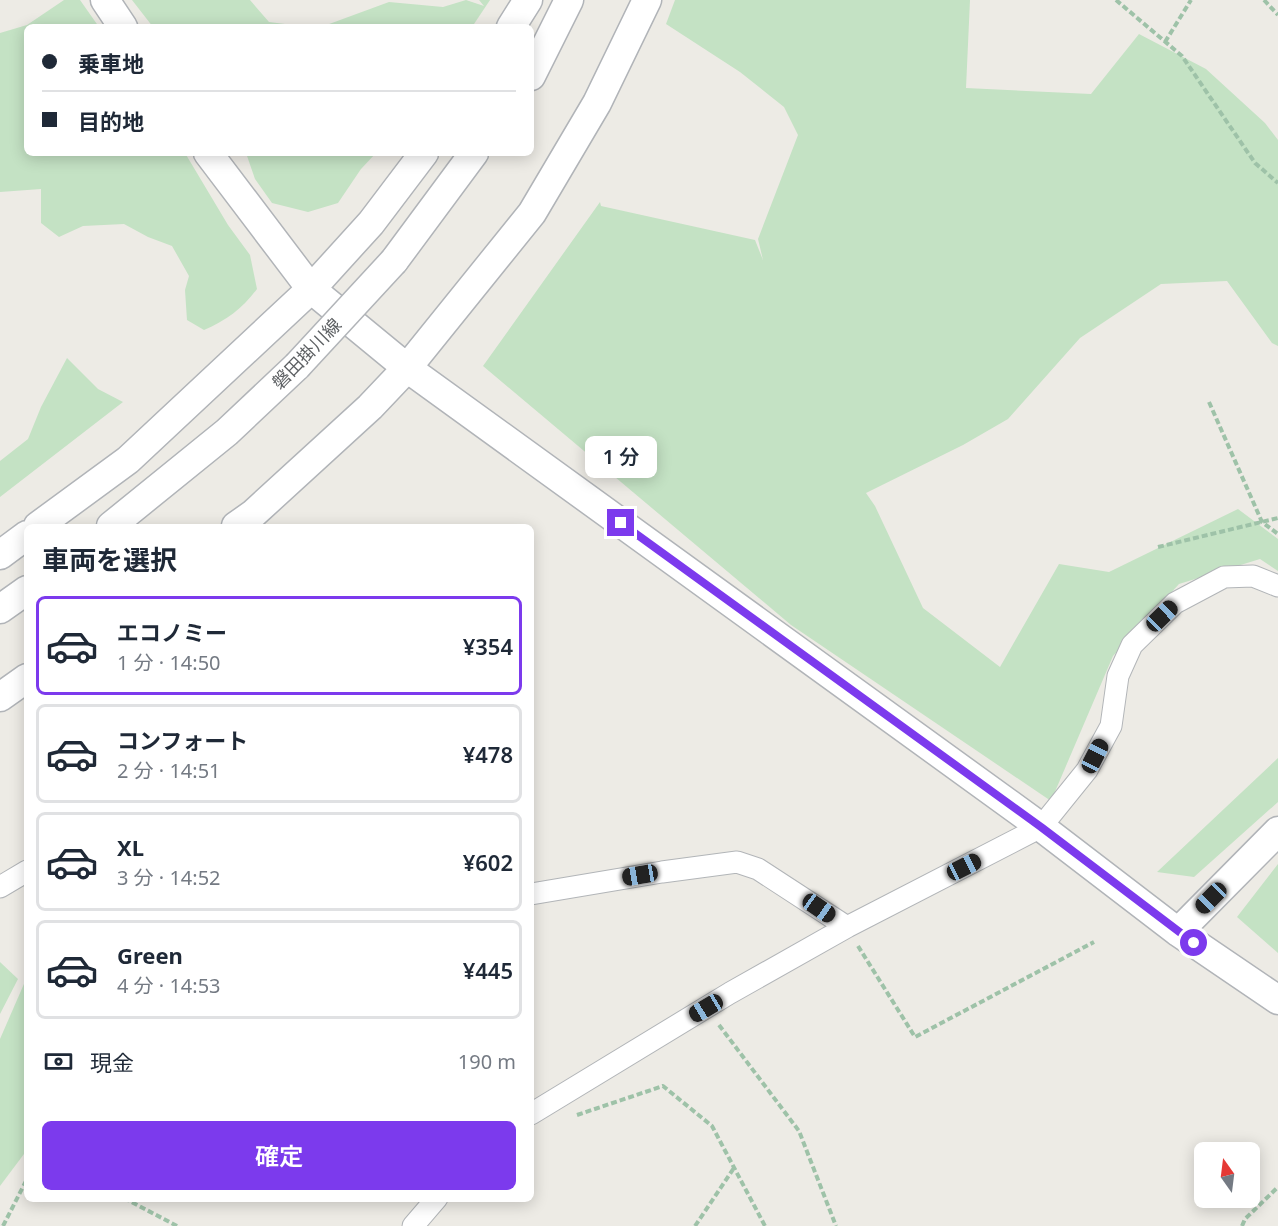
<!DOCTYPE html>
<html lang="ja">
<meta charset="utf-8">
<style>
:root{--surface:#fff;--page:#f6f6f7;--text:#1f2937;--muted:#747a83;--line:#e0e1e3;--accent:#7c3aed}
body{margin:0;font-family:"Noto Sans","Noto Sans JP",sans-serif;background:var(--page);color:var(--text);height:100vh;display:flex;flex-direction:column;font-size:22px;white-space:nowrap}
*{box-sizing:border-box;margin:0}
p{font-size:20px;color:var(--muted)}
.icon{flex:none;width:33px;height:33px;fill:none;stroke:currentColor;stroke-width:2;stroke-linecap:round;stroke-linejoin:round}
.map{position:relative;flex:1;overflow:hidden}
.panel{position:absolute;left:24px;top:524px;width:510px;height:678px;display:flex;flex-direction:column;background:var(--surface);border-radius:9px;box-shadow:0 3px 15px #0003}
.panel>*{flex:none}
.hud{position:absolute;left:24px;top:24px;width:510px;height:132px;border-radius:9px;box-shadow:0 3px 15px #0003;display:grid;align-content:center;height:132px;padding:0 18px;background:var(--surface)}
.needle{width:39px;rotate:346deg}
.controls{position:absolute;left:1194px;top:1142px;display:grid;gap:12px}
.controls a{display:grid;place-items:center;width:66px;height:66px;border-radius:9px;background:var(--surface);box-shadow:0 3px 15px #0003;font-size:30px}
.end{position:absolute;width:27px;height:27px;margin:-14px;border:8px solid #7c3aed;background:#fff;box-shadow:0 0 0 3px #fff}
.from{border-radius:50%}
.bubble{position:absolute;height:42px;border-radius:9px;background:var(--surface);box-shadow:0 3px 15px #0003;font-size:20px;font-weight:600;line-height:42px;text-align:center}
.car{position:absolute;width:18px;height:36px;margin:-18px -9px;border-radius:8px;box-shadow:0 0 4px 2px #0007;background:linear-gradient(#222 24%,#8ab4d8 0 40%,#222 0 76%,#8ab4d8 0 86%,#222 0)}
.hud b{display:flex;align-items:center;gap:21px;height:57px;font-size:22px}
.hud b+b{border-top:2px solid var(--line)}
.hud i{width:15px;height:15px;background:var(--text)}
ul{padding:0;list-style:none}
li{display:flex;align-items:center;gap:18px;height:99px;margin:0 12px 9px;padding:0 6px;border:3px solid var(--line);border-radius:9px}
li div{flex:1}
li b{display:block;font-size:22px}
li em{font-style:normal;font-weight:600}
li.current{border-color:var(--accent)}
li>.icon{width:54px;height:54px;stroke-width:1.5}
h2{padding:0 18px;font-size:27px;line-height:72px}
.pay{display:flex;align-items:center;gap:15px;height:66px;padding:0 18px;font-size:22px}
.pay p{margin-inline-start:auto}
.button{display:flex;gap:12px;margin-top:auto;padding:12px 18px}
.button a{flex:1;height:69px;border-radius:9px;background:var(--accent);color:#fff;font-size:24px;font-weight:600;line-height:69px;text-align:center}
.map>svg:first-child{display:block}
</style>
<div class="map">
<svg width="1278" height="1226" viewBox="0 0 1278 1226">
<rect width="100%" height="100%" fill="#edebe5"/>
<path fill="#c4e2c4" d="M64,0H80L99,27H27V153H185L228,225L250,255L257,289C243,308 226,321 204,330L187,320L185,290L189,276L172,246L148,237L124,224L83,226L59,237L41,223V189L0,192V33L27,25Z
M132,0H250L269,22L309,27H153Z
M466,0L484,6L479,0H490L472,27H321L389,2L443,7Z
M675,0H970L966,88L1091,94L1139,34L1206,69L1265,123L1278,140V346L1272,343L1227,281L1161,284L1080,338L1008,419L963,445L866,493L875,506L923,608L1000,667L1059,564L1109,572L1238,509L1278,539V571L1260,559L1179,584L1113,656L1051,801L791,625L483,366L600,202L601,206L755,240L763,260L758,239L798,135L784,107L740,72L666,24Z
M246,153H376L361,169L338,203L308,212L272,203L255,179Z
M67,358L98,389L123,402L0,497V461L28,439L41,407Z
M1278,758V802L1194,877L1157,872Z
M1278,864V953L1237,917Z
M0,962L18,979L0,1014Z
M27,977V1150L0,1186V1039Z"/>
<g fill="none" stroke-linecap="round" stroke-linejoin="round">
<defs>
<path id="street" d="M0,887L27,871
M531,894L662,872L737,862L758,869L847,927
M531,1114L730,993L847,927L1041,827L1087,770L1111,726L1118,676L1132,645L1175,603L1224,577L1253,576L1278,586
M413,1226L437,1198"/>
<path id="secondary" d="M105,0L123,27
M511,27L528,0
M531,76L569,0
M208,153L311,289L407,368L1041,827L1178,932L1278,1000
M394,261L474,153
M38,526L128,460L311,289L371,223L424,153
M111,526L227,432L297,366
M236,526L253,514L370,407L407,368L532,213L597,103L647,0
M0,555L27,535
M0,609L27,590
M0,697L27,678
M1178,932L1278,831"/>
</defs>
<use href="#street" stroke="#b2b5b8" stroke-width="23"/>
<use href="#secondary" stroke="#b1b4b8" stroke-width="31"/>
<path stroke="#9ec2a8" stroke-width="4" stroke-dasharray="6 3" stroke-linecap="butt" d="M1116,0L1182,56L1255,163L1278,183
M1264,0L1278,15
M1165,42L1191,0
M1209,402L1262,522L1278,534
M1158,547L1278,518
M858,946L915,1037L1094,942
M719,1025L799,1131L836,1226
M577,1115L663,1086L712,1126L765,1226
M124,1198L177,1226
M3,1226L27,1179
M695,1226L734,1168
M1242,1226L1245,1219L1278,1187"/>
<use href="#street" stroke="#fff" stroke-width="21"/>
<use href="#secondary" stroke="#fff" stroke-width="28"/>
<defs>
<path id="secondary-bridge" d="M297,366L394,261"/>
</defs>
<use href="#secondary-bridge" stroke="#b1b4b8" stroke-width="31" stroke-linecap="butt"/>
<use href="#secondary-bridge" stroke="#fff" stroke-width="28"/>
</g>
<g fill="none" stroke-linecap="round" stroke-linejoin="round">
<path stroke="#7c3aed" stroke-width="8" d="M621,523L1041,827L1194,943"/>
</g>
<g text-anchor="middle" stroke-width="5" stroke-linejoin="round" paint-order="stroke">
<g font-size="18" fill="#5d6063" stroke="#fff">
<text transform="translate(307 354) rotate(-46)" y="6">磐田掛川線</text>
</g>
</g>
</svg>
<div class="controls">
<a><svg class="needle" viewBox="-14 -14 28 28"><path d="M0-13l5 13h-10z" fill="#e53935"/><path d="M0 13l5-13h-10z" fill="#747a83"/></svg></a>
</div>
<i class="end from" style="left:1194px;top:943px"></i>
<i class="end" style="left:621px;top:523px"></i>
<div class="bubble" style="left:585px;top:436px;width:72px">1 分</div>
<i class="car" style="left:1162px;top:616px;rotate:46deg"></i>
<i class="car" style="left:1095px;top:756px;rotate:27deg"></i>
<i class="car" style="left:964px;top:867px;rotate:63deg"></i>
<i class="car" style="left:640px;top:875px;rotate:260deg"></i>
<i class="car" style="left:1211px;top:898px;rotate:225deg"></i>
<i class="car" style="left:819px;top:908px;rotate:125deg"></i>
<i class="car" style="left:706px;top:1008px;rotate:239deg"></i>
<div class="hud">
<b><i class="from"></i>乗車地</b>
<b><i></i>目的地</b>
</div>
<section class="panel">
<h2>車両を選択</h2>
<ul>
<li class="current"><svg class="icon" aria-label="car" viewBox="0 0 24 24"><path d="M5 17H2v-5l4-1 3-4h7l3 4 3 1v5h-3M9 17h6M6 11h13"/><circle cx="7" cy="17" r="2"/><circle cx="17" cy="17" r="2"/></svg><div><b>エコノミー</b><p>1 分 · 14:50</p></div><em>¥354</em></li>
<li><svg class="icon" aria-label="car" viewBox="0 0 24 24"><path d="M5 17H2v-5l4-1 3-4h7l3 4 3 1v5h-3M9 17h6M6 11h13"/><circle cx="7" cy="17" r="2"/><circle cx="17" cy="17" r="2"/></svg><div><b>コンフォート</b><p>2 分 · 14:51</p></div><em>¥478</em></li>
<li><svg class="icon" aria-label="car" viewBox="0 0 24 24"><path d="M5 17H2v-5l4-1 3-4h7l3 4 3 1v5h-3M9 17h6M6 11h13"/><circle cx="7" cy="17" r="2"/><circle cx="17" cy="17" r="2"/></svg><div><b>XL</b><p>3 分 · 14:52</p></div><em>¥602</em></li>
<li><svg class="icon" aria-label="car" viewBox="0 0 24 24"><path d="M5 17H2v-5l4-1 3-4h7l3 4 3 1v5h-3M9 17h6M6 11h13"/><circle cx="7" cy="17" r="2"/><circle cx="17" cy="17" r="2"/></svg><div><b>Green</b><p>4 分 · 14:53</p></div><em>¥445</em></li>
</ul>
<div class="pay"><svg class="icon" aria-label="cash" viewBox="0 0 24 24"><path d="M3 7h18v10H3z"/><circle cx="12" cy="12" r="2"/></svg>現金<p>190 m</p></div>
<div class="button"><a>確定</a></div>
</section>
</div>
